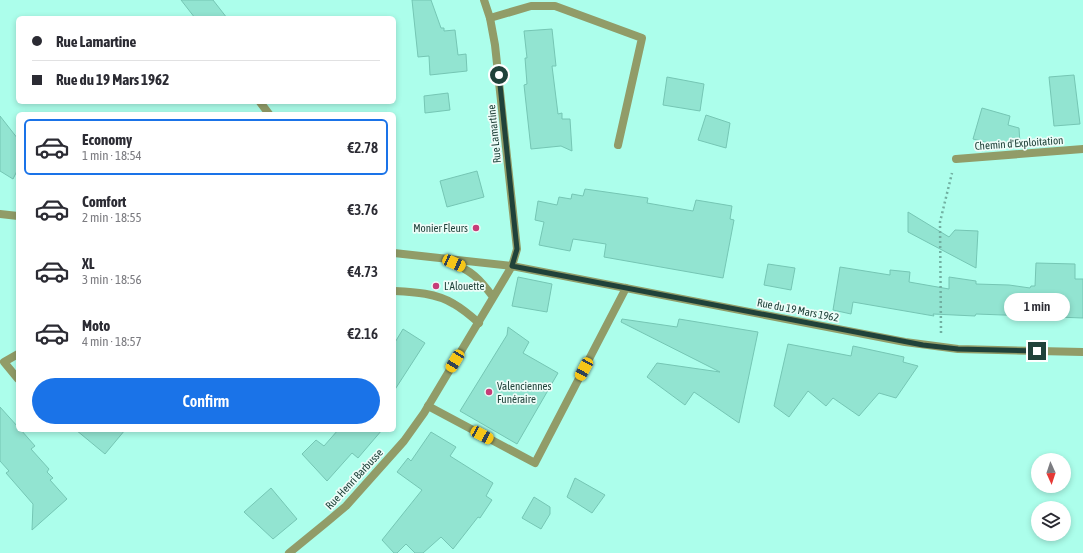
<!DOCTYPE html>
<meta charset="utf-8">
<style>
:root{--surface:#fff;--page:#f7f7f7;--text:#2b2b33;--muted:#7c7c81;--line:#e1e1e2;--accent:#1a73e8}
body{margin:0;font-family:"Asap Condensed",sans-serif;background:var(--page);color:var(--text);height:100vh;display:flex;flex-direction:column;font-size:15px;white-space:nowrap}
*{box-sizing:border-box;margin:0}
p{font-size:13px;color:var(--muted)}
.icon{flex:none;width:22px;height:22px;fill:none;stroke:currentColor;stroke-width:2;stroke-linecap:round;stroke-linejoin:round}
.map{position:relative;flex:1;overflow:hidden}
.details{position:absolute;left:16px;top:112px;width:380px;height:320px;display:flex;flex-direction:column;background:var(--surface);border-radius:6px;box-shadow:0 2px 6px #0003}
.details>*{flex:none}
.top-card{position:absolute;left:16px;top:16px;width:380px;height:88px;border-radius:6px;box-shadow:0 2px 6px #0003;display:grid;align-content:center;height:88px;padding:0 16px;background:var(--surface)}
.needle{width:26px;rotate:177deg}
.tools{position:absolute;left:1031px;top:453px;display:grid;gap:8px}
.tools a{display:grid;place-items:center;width:40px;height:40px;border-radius:50%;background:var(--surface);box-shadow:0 2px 6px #0003;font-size:20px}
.end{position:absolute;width:18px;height:18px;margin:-9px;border:5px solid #20423a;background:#fff;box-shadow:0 0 0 2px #fff}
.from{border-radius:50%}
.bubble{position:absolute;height:28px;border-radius:14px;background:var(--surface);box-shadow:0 2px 6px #0003;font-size:13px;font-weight:600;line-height:28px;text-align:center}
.car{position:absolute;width:12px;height:24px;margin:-12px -6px;border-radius:5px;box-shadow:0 0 3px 1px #0007;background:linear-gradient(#f5c518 24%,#345 0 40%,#f5c518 0 76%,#345 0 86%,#f5c518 0)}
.top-card b{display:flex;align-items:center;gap:14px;height:38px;font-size:15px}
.top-card b+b{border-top:1px solid var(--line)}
.top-card i{width:10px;height:10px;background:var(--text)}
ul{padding:7px 0 0;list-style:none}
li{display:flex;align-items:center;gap:12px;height:56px;margin:0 8px 6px;padding:0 8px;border:2px solid transparent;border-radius:6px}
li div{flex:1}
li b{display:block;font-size:15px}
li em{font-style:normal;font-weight:600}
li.selected{border-color:var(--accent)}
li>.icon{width:36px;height:36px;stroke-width:1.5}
.button{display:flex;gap:8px;margin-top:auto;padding:8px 16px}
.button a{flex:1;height:46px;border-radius:24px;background:var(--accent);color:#fff;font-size:16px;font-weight:600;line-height:46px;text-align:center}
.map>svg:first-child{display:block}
</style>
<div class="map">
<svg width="1083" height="553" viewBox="0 0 1083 553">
<rect width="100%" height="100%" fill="#acfeeb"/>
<path fill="#92e4d1" stroke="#75c6b4" d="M181,0H213L227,18H195Z
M412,0H431L441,28H444V31L455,30L458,55L466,54L467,71L430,75L429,56L418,57Z
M552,29L556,66H552L558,114L562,113V119H570L572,151L561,146L531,149L524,85L527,84L525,58H527L524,31Z
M1074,75L1080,124L1054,126L1049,77Z
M667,77L704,84L700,111L663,105Z
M448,93L450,110L425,113L424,96Z
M982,108L1010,116L1008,125L1019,128L1020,144L1001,146L973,139Z
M706,115L730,123L726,148L698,140Z
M0,116L18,139V169L13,179L0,171Z
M477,171L484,197L447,207L440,181Z
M585,189L648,198L647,203L693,211L696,200L732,206L730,219L734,220L723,278L604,257L606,244L573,239L570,251L539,245L544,222L535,220L538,201L557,205L559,197L571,199L572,194L583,196Z
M908,212L949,237L955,230L978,231L976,268L908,232Z
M1036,263L1075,264V279H1083V318L976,314L975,316L933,314L934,316L853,302L851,314L833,310L840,267L890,275V270L910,272L909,282L949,289V277L976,281V284L1009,285L1030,288L1031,286H1035Z
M768,264L795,268L791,290L764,285Z
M518,277L552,284L547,312L512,306Z
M622,319L677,327L679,319L758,332L739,423L694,392L685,405L647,377L657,363L720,372L621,322Z
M508,327L529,342L523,353L558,373L517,444L460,411L507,335Z
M403,329L425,343L394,391V344Z
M788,344L851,356L853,346L904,357L903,362L918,366L896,398L879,393L859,416L833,398L826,406L808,391L789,417L774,406Z
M0,407L18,427V430H21L35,446L31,449L49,469L47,472L53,478L50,480L67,499L32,530L33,504L6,473L9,471L0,461Z
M76,430H125L105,454Z
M338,430H382L358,458L352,453L327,481L302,454L316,440L324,446Z
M431,432L456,447L450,456L493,483L486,496L492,500L480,518L478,517L453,549L441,537L423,553H415L406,544L397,553H394L382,540L422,490L397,472L408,458L411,461Z
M575,478L605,495L592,513L567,497Z
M271,488L297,519L273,539L244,512Z
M534,497L550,507V514L541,529L522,518Z"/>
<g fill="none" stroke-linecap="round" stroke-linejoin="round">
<path stroke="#71afa1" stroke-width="2.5" stroke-dasharray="2 3" stroke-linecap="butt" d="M941,333L940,222L952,173"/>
<path stroke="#919c68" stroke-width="8" d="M490,18L531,6H555L642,38L618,145
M260,102L269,114
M394,291C414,292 436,293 454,304C463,309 471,316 479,323
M428,406L535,463L626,288"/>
<path stroke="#919c68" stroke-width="8" d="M956,159L1083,149
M0,214L18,216
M394,253L512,266L905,342L958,349L1083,352
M450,262C472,271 479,278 493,297
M18,354L4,362L18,379
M289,553L327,522L346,506L404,441L424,413L512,266L517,249L516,240L495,45L490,18L484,0"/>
</g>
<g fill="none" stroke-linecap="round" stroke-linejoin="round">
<path stroke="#20423a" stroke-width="5" d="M499,75L516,240L517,249L512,266L923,345L958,349L1037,351"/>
</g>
<g fill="#c63d78" stroke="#edfcf8" stroke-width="1.5">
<circle cx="476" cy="228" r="4"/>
<circle cx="436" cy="286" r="4"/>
<circle cx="489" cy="392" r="4"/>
</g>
<g text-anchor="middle" stroke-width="3.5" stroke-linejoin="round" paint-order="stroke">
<g font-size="11" fill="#20423a" stroke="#edfcf8">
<text transform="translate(494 134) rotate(-96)" y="4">Rue Lamartine</text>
<text transform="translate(1019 143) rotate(-4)" y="4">Chemin d'Exploitation</text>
<text transform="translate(798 310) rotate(11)" y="4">Rue du 19 Mars 1962</text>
<text transform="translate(354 479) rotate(-47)" y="4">Rue Henri Barbusse</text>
</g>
<g font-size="11" fill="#20423a" stroke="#edfcf8" text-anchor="start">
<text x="468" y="232" text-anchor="end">Monier Fleurs</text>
<text x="444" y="290">L'Alouette</text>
<text x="497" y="390">Valenciennes<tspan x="497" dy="13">Funéraire</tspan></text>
</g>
</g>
</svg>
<div class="tools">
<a><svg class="needle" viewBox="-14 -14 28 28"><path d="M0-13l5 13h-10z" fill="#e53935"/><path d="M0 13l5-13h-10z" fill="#7c7c81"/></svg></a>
<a><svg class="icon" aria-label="layers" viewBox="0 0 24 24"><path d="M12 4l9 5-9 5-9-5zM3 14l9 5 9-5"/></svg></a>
</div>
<i class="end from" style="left:499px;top:75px"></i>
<i class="end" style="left:1037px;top:351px"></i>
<div class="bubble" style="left:1004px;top:293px;width:66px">1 min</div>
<i class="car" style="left:454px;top:263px;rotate:114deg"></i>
<i class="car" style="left:455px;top:361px;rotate:211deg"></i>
<i class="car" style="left:584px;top:369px;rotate:208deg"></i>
<i class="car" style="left:482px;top:435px;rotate:118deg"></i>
<div class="top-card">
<b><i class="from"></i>Rue Lamartine</b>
<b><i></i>Rue du 19 Mars 1962</b>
</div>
<section class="details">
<ul>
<li class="selected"><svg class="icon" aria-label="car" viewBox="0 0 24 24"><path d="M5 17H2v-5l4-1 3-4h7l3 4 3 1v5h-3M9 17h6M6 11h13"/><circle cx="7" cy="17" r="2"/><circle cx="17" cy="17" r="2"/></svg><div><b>Economy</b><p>1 min · 18:54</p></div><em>€2.78</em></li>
<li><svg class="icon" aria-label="car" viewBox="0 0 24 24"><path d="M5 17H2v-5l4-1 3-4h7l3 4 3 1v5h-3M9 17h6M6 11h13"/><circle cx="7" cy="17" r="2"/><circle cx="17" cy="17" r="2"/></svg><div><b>Comfort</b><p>2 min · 18:55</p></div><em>€3.76</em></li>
<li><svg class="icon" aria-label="car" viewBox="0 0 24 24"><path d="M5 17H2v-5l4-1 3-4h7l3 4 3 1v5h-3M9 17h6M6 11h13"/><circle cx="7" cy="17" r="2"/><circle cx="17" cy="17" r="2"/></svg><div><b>XL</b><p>3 min · 18:56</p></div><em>€4.73</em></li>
<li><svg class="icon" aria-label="car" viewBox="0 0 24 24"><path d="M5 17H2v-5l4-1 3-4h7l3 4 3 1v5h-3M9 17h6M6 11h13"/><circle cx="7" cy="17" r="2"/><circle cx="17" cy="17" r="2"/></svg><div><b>Moto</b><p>4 min · 18:57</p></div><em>€2.16</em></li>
</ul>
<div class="button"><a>Confirm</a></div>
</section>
</div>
